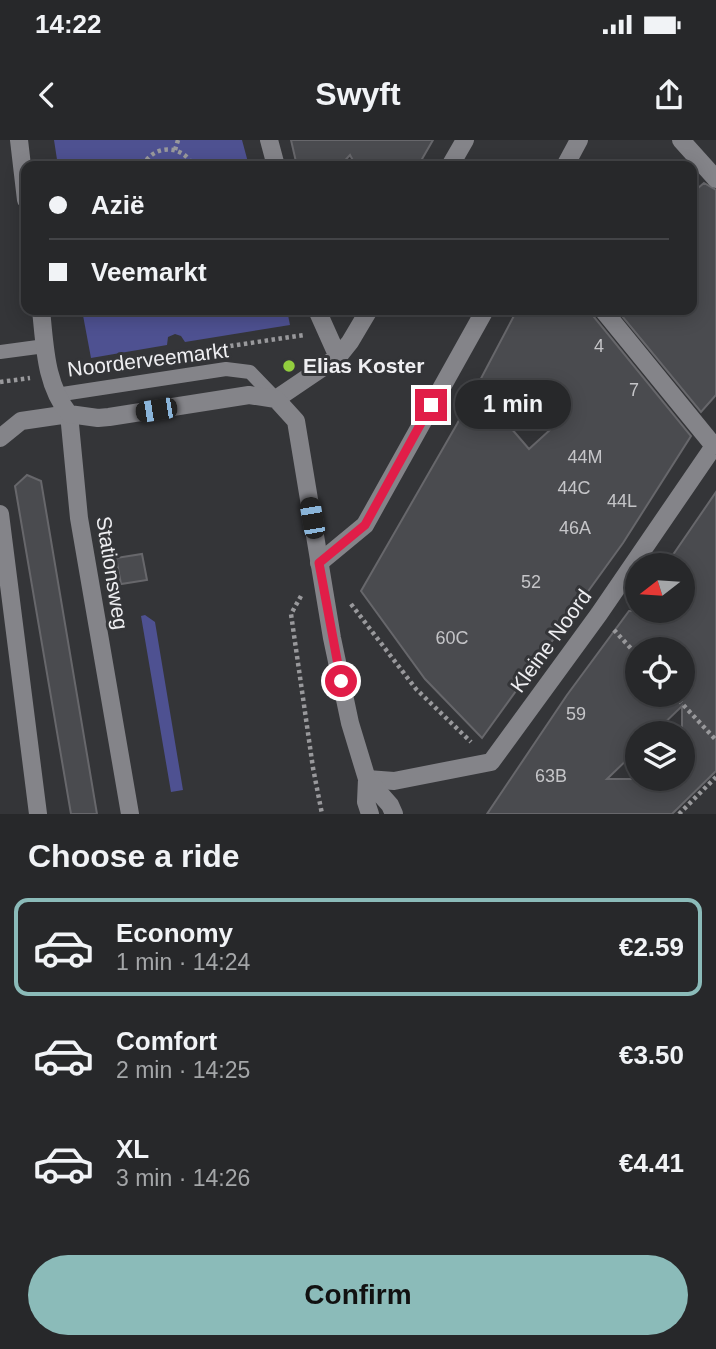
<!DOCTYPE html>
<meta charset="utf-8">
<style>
:root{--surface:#27282a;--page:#2f3032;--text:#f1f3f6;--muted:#a4a6a8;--line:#434447;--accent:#8bbbb9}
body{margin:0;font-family:Helvetica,sans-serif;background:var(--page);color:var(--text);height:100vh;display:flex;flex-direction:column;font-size:26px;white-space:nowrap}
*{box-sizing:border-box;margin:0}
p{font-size:23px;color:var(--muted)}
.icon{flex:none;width:38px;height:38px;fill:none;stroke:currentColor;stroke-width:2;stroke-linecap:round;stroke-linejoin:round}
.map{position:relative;height:674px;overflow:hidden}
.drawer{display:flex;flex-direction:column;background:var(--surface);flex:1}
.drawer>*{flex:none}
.banner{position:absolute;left:21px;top:21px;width:676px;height:154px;border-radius:14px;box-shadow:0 4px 18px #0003,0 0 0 2px var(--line);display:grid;align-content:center;height:154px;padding:0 28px;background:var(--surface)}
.needle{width:46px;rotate:253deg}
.fabs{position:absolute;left:625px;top:413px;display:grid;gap:14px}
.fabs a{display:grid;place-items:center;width:70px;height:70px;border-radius:50%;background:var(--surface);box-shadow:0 4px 18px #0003,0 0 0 2px var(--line);font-size:35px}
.end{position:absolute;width:32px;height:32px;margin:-16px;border:9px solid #e11d48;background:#fff;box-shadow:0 0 0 4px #fff}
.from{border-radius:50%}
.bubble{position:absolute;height:49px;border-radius:24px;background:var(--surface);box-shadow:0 4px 18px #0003,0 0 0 2px var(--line);font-size:23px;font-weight:800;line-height:49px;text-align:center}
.car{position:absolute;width:21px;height:42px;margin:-21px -10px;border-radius:9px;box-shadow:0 0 5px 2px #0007;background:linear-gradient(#222 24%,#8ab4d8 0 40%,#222 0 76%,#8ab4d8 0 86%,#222 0)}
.banner b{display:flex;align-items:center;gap:24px;height:66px;font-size:26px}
.banner b+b{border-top:2px solid var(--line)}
.banner i{width:18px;height:18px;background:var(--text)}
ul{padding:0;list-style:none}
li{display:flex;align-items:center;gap:21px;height:98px;margin:0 14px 10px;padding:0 14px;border:4px solid transparent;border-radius:14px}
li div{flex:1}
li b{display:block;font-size:26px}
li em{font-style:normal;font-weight:800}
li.active{border-color:var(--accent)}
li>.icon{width:63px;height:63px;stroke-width:1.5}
h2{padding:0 28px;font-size:32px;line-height:84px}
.cta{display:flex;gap:14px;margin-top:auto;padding:14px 28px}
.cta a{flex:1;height:80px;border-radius:42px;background:var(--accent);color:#111;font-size:28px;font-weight:800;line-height:80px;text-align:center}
.status{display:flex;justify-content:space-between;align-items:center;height:49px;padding:0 35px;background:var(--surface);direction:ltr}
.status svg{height:19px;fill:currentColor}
header{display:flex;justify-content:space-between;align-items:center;height:91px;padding:0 28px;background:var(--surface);font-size:32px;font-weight:800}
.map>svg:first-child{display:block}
</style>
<div class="status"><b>14:22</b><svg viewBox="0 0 49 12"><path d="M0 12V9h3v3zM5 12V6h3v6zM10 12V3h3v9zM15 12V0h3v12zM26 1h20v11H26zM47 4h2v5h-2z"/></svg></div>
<header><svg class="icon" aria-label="back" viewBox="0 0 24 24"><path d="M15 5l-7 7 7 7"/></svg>Swyft<svg class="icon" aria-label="share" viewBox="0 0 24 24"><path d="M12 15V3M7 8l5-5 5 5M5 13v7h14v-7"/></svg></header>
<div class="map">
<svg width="716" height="674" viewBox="0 0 716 674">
<rect width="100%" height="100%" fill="#343538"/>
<path fill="#4e5191" d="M54,0H242L249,26H58Z
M82,170H287L290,185L185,202L181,196L175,194L168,197L167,205L91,218Z
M145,475L155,482L183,650L171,652L141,476Z"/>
<path fill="#4a4b4f" stroke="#67676b" stroke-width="2" fill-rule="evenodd" d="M291,0H433L418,26H356L350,15L340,26H297Z
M704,43L716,50V255L701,272L617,170H691V54Z
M517,170H592L594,177L691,296L623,403L482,598L425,539L361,451L457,284ZM529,241L562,279L529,309L504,280Z
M27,335L41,341L97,674H71L15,346Z
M716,352V631L672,674H487L567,555L629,471H682V425H666ZM637,509H682V555H637ZM682,566V639H607L637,610V593H654Z
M142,414L147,440L121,444L116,418Z"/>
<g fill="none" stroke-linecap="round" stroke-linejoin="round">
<path stroke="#99999c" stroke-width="4.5" stroke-dasharray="3.5 3.5" stroke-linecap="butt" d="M175,10L178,0
M143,26C153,4 183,4 193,26
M230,206L304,195
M0,242L30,238
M301,456L291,474L313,628L322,674
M351,464L416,549L471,602
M614,490L637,515
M674,555L716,600
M679,674L716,637"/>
<path stroke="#848489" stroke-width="14" d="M0,212L45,206
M56,255L226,229L250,232L276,259"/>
<path stroke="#848489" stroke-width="18" d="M681,0L716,39
M603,170L714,306
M367,639L394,641L491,622L599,474L716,303"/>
<path stroke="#848489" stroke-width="18" d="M269,0L276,26
M450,26L465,0
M565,26L579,0
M317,170L338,217
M276,259L338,217L350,202L369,170
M0,298L21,281L69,274L79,378L130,674
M0,374L38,674
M319,423L365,385L485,170"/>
<path stroke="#848489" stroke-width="18" d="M19,0L26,60
M41,170C45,206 45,244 69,274L98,278L109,277L249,255L276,259L296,281L332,498L350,583L367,639L366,662L370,674
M367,639L390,665L394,674"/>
</g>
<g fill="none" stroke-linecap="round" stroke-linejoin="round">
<path stroke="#e11d48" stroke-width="9" d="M341,541L319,423L365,385L431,265"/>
</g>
<circle fill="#92cd3e" stroke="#343538" stroke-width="2.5" cx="289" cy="226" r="7"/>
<g text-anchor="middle" stroke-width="6" stroke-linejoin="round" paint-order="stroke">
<g font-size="18" fill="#c5c5c8">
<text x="599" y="212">4</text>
<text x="634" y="256">7</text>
<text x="585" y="323">44M</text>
<text x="574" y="354">44C</text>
<text x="622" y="367">44L</text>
<text x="575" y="394">46A</text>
<text x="531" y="448">52</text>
<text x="452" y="504">60C</text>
<text x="576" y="580">59</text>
<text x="551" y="642">63B</text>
</g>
<g font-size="21" fill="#eeeef1" stroke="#343538">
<text transform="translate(148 220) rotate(-7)" y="7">Noorderveemarkt</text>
<text transform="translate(112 433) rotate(81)" y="7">Stationsweg</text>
<text transform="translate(551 501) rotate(-54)" y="7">Kleine Noord</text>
</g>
<g font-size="21" font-weight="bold" fill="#eeeef1" stroke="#343538" text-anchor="start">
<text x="303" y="233">Elias Koster</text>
</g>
</g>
</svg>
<div class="fabs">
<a><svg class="needle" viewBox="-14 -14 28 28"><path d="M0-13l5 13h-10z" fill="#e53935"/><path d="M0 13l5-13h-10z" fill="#a4a6a8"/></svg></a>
<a><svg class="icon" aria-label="locate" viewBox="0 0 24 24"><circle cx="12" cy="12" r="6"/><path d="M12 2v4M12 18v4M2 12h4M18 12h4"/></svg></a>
<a><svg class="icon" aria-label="layers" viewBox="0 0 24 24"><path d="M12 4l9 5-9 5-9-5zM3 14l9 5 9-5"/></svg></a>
</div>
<i class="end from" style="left:341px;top:541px"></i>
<i class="end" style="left:431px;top:265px"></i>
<div class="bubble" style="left:455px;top:240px;width:116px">1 min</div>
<i class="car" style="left:156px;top:270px;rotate:261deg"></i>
<i class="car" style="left:312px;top:378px;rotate:350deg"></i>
<div class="banner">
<b><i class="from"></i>Azië</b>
<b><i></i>Veemarkt</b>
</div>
</div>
<section class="drawer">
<h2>Choose a ride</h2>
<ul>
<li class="active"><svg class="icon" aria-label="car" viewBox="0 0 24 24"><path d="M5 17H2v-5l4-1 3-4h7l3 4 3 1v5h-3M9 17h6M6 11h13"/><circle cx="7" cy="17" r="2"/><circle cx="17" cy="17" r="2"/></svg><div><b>Economy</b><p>1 min · 14:24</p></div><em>€2.59</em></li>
<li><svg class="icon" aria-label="car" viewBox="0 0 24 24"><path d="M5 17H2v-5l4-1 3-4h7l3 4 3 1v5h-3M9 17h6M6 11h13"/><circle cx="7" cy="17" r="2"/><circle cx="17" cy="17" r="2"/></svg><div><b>Comfort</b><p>2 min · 14:25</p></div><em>€3.50</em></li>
<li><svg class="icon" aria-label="car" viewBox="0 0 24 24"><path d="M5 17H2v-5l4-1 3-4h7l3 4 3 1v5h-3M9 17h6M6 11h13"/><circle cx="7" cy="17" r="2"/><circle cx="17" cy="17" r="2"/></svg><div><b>XL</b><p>3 min · 14:26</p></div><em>€4.41</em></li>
</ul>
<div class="cta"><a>Confirm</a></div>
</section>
